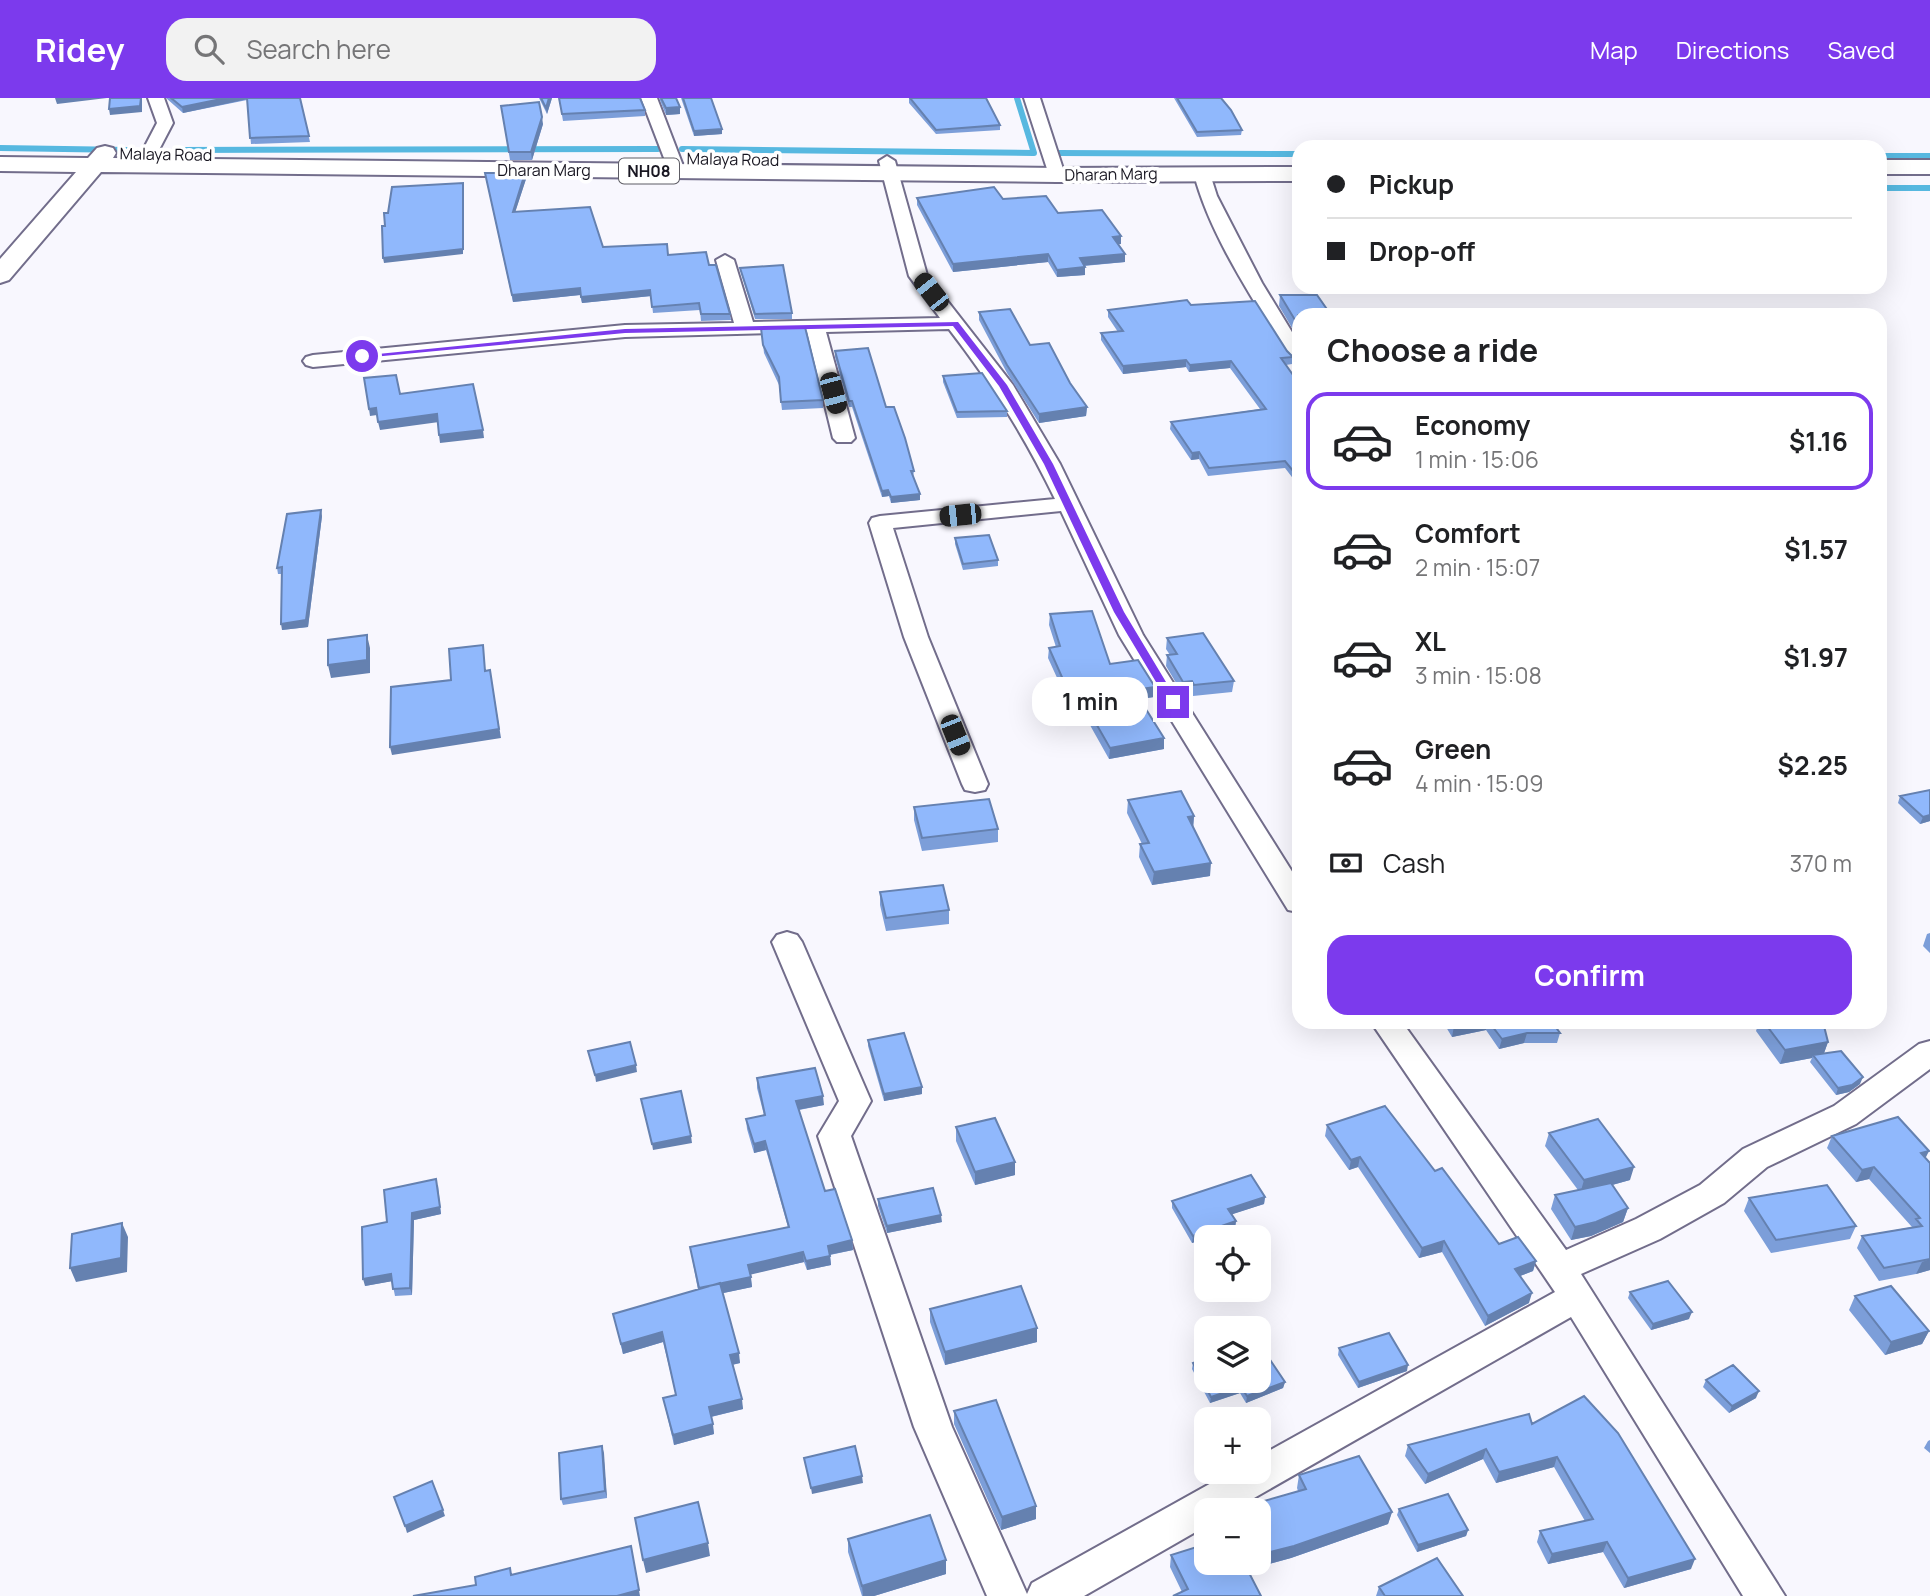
<!DOCTYPE html>
<meta charset="utf-8">
<style>
:root{--surface:#fff;--page:#f2f2f2;--text:#202124;--muted:#757577;--line:#e0e0e0;--accent:#7c3aed}
body{margin:0;font-family:Manrope,sans-serif;background:var(--page);color:var(--text);height:100vh;display:flex;flex-direction:column;font-size:26px;white-space:nowrap}
*{box-sizing:border-box;margin:0}
p{font-size:23px;color:var(--muted)}
.icon{flex:none;width:38px;height:38px;fill:none;stroke:currentColor;stroke-width:2;stroke-linecap:round;stroke-linejoin:round}
.map{position:relative;flex:1;overflow:hidden}
.panel{position:absolute;left:1292px;top:210px;width:595px;height:721px;display:flex;flex-direction:column;background:var(--surface);border-radius:21px;box-shadow:0 7px 28px #0002}
.panel>*{flex:none}
.banner{position:absolute;left:1292px;top:42px;width:595px;height:154px;border-radius:21px;box-shadow:0 7px 28px #0002;display:grid;align-content:center;height:154px;padding:0 35px;background:var(--surface)}
.buttons{position:absolute;left:1194px;top:1127px;display:grid;gap:14px}
.buttons a{display:grid;place-items:center;width:77px;height:77px;border-radius:14px;background:var(--surface);box-shadow:0 7px 28px #0002;font-size:35px}
.end{position:absolute;width:32px;height:32px;margin:-16px;border:9px solid #7c3aed;background:#fff;box-shadow:0 0 0 4px #fff}
.from{border-radius:50%}
.bubble{position:absolute;height:49px;border-radius:21px;background:var(--surface);box-shadow:0 7px 28px #0002;font-size:23px;font-weight:700;line-height:49px;text-align:center}
.car{position:absolute;width:21px;height:42px;margin:-21px -10px;border-radius:9px;box-shadow:0 0 5px 2px #0007;background:linear-gradient(#222 24%,#8ab4d8 0 40%,#222 0 76%,#8ab4d8 0 86%,#222 0)}
.banner b{display:flex;align-items:center;gap:24px;height:66px;font-size:26px}
.banner b+b{border-top:2px solid var(--line)}
.banner i{width:18px;height:18px;background:var(--text)}
ul{padding:0;list-style:none}
li{display:flex;align-items:center;gap:21px;height:98px;margin:0 14px 10px;padding:0 21px;border:4px solid transparent;border-radius:21px}
li div{flex:1}
li b{display:block;font-size:26px}
li em{font-style:normal;font-weight:700}
li.active{border-color:var(--accent)}
li>.icon{width:63px;height:63px;stroke-width:1.5}
h2{padding:0 35px;font-size:32px;line-height:84px}
.pay{display:flex;align-items:center;gap:18px;height:77px;padding:0 35px;font-size:26px}
.pay p{margin-inline-start:auto}
.action{display:flex;gap:14px;margin-top:auto;padding:14px 35px}
.action a{flex:1;height:80px;border-radius:21px;background:var(--accent);color:#fff;font-size:28px;font-weight:700;line-height:80px;text-align:center}
header{display:flex;align-items:center;gap:42px;box-sizing:border-box;height:98px;padding:0 35px;background:var(--accent);color:#fff}
header strong{font-size:33px}
nav{display:flex;gap:38px;margin-inline-start:auto;font-size:24px}
.search{width:490px;height:63px;background:var(--page);display:flex;align-items:center;gap:18px;box-sizing:border-box;padding:0 24px;border-radius:21px;color:var(--muted);font-size:26px}
.map>svg:first-child{display:block}
</style>
<header>
<strong>Ridey</strong>
<div class="search"><svg class="icon" aria-label="search" viewBox="0 0 24 24"><circle cx="10" cy="10" r="6"/><path d="M15 15l6 6"/></svg>Search here</div>
<nav><a>Map</a><a>Directions</a><a>Saved</a></nav>
</header>
<div class="map">
<svg width="1930" height="1498" viewBox="0 0 1930 1498">
<rect width="100%" height="100%" fill="#f8f7fe"/>
<g fill="none" stroke-linecap="round" stroke-linejoin="round">
<path stroke="#57b8e0" stroke-width="6" d="M0,50L128,52
M682,51L1034,55L1017,0
M181,52L658,51
M1058,55L1298,56
M1880,58H1930
M1880,90H1930"/>
<defs>
<path id="minor" d="M148,0H164L173,25L150,69L142,74L134,69L157,25Z
M641,0H657L685,73L683,77L677,78L669,73Z
M1024,0H1040L1065,77L1063,81H1051L1049,77Z
M887,58L895,63L927,177L1013,287L1060,366L1143,537L1298,783V814L1288,812L1119,537L1061,413L893,430L928,539L988,686L985,692L975,694L965,692L962,686L904,539L869,425L872,420L880,418L1055,401C1024,337 992,287 949,231L826,234L855,340L851,344H837L833,340L807,234L625,239L313,269L306,267L303,263L306,259L313,257L625,227L734,225L716,162L725,157L734,162L753,224L940,220L909,178L879,63Z
M1202,71L1210,76L1217,98L1262,185L1298,244V265L1291,263L1288,259C1255,204 1210,138 1194,76Z
M787,834L797,837L802,844L871,1003L851,1038L952,1329L1027,1496L1032,1485L1231,1374H1258V1359L1555,1194L1371,924H1402L1566,1152L1636,1121L1700,1087L1743,1051L1834,1008L1919,946L1930,943V971L1856,1026L1767,1069L1724,1105L1660,1141L1581,1176L1785,1498H1743L1571,1219L1233,1412H1206V1428L1084,1498H987L914,1329L818,1038L839,1003L772,844L777,837Z"/>
<path id="primary" d="M105,48L113,50L116,55L113,60L1057,70L1298,69V83L1057,84L101,74L9,182L0,185V161L76,74L0,73V59L88,60L97,50Z
M1880,62H1930V76H1880Z"/>
</defs>
<use href="#minor" stroke="#726d8b" stroke-width="4"/>
<use href="#primary" stroke="#726d8b" stroke-width="4"/>
<use href="#minor" fill="#fff" fill-rule="evenodd"/>
<use href="#primary" fill="#fff" fill-rule="evenodd"/>
</g>
<path fill="#7c9ed9" d="M166,0H300L310,44L251,46L247,2L183,15Z
M539,0H552L547,16Z
M559,0L645,12V18L563,23Z
M659,0H676L680,9V16L666,17Z
M681,0H711L722,31V36L694,38Z
M909,0L1000,27V32L936,36L909,5Z
M1174,0H1221L1242,32L1241,37L1197,39Z
M501,8L543,26L532,62H510Z
M486,81H526L515,114L603,149L668,157L709,167L730,216L731,222L701,223L700,212L653,215L651,198L582,205L580,197L513,204Z
M917,100L1003,101L1058,115L1121,138V146H1118L1125,164L1084,168L1085,177L1057,179L1048,164L953,174L917,107Z
M740,170L792,215V221H755L741,175Z
M1280,197L1298,217V240L1279,208Z
M1191,207L1287,253L1293,259L1292,266L1286,267L1298,284V387L1285,370L1208,378L1199,361L1191,362L1170,331L1171,324L1260,311L1230,270L1189,274L1186,269L1123,276L1101,242V235L1118,234L1108,219V212Z
M979,214L1030,247L1070,285L1087,309L1086,318L1039,325L1007,275L979,222Z
M761,230L823,302V310L782,312L779,287L764,255Z
M835,253L886,309L914,373L913,379L920,402L891,405L889,398L882,399L852,309H849L835,259Z
M943,278L1007,313V319L957,320L943,284Z
M322,418L308,529L282,532V476H278L277,470Z
M955,440L998,462V468L963,472L955,446Z
M1050,516L1110,566L1155,589L1154,599L1140,601L1164,640V651L1109,661L1077,604L1069,606L1048,560L1049,550L1056,549L1049,527Z
M1167,540L1234,583L1232,594L1193,598L1191,593L1182,595L1166,568L1167,557H1170L1166,551Z
M1930,692V723L1920,726L1898,705L1900,698Z
M1128,702L1194,718L1193,730L1210,778L1152,787L1139,759L1140,746H1142L1127,715Z
M914,709L998,731V744L922,753L914,722Z
M880,794L949,812V826L886,833L880,807Z
M1930,835V855L1923,848L1927,836Z
M1443,924H1552L1560,935L1557,945H1524L1499,951L1486,932L1452,939Z
M1759,924H1823L1828,944L1824,955L1860,986L1849,994L1836,997L1810,964L1812,960L1780,966L1756,933Z
M868,942L922,996L884,1003L868,948Z
M757,980L824,1007L799,1012L825,1093L852,1142L853,1152L830,1157L831,1167L807,1172L804,1164L750,1176L752,1189L723,1195L740,1265L732,1267L743,1311L711,1319L714,1336L674,1347L663,1300L676,1297L663,1244L623,1256L613,1216L698,1192L690,1149L788,1129L766,1052L754,1055L747,1031L746,1021L764,1017L757,990Z
M1327,1027L1435,1073L1499,1146L1536,1163L1533,1173L1520,1178L1529,1205L1485,1228L1442,1154L1419,1160L1358,1069L1349,1072L1325,1038Z
M956,1029L1015,1077L975,1087L956,1043Z
M1549,1035L1630,1082L1612,1087L1628,1110L1623,1124L1591,1138L1571,1142L1551,1111L1555,1097L1578,1092L1545,1048Z
M1832,1038L1926,1060L1930,1172L1916,1176L1879,1183L1857,1150L1862,1138L1912,1129L1869,1081L1856,1084L1827,1050Z
M438,1087L441,1116L414,1122L412,1197L395,1198L392,1183L365,1188L387,1124Z
M1265,1099L1264,1106L1232,1116L1236,1123L1235,1130L1192,1145L1172,1110V1103Z
M1749,1100L1856,1128L1850,1141L1771,1155L1744,1113Z
M878,1101L942,1124L887,1135L878,1108Z
M1630,1194L1689,1221L1651,1232L1628,1200Z
M1855,1198L1929,1233L1922,1246L1885,1257L1849,1212Z
M930,1211L1037,1230V1244L945,1267L930,1224Z
M1339,1250L1407,1273L1358,1290L1338,1257Z
M1193,1265L1285,1284L1283,1290L1246,1305L1240,1295L1210,1305L1192,1271Z
M1706,1282L1756,1300L1729,1315L1703,1289Z
M954,1313L1036,1421L1001,1432L954,1326Z
M1532,1326L1691,1471L1624,1490L1603,1454L1548,1466L1537,1444L1540,1433L1585,1423L1554,1369L1496,1385L1483,1361L1425,1386L1405,1358L1408,1347Z
M1930,1342V1355L1924,1350L1928,1343Z
M602,1348L607,1400L563,1407L561,1401Z
M1299,1377L1392,1414L1388,1426L1291,1460L1247,1472L1182,1494L1170,1469L1171,1457L1258,1465V1412H1249L1250,1407L1298,1393L1297,1390Z
M1399,1411L1468,1432L1466,1438L1417,1454L1397,1417Z
M848,1441L946,1476L874,1498H862L848,1454Z
M1379,1489L1463,1498H1376Z"/>
<path fill="#6581b0" d="M55,0H107L57,6Z
M141,0H142V14L110,17L109,11Z
M226,0H248V1L183,15L182,9Z
M549,0H552L547,16L546,10Z
M680,9V16L666,17V10Z
M542,19L543,26L532,62L531,54Z
M722,31V36L694,38V33Z
M525,75L526,81L513,121V114Z
M463,85V156L384,165L383,160Z
M1121,138V146L1113,147V139Z
M1048,156V164L953,174V166Z
M1125,156V164L1079,168L1080,160Z
M1085,169V177L1057,179V172Z
M580,190V197L513,204L512,197Z
M650,192L651,198L582,205L581,199Z
M1186,262V269L1123,276V268Z
M1231,263L1230,270L1189,274L1190,267Z
M1087,309L1086,318L1039,325V316Z
M376,310L377,317L370,318L369,311Z
M437,316L439,324L380,332L378,324Z
M483,332L484,340L440,345L439,337Z
M1199,354V361L1191,362L1192,355Z
M888,392L889,398L882,399V393Z
M920,396V402L891,405V399Z
M321,412L322,418L308,529L282,532L281,526Z
M367,537L370,550V575L331,580L328,567Z
M490,572L501,640L392,657L390,649Z
M1192,583L1191,593L1182,595L1183,584Z
M1155,589L1154,599L1133,602L1134,592Z
M1078,594L1077,604L1069,606V595Z
M1164,640V651L1109,661L1110,650Z
M1930,717V723L1920,726L1923,719Z
M1194,718L1193,731L1188,719Z
M1211,765L1210,778L1152,787L1154,774Z
M1478,924H1488L1486,932L1452,939L1454,928Z
M1527,935L1524,945L1499,951L1502,941Z
M1828,944L1823,958L1813,957L1812,960L1780,966L1785,952Z
M636,967L637,974L596,984L595,977Z
M1863,979L1860,986L1849,994L1836,997L1838,990Z
M922,989V996L884,1003V996Z
M823,998L824,1007L797,1012L796,1003Z
M691,1038L692,1045L653,1052L652,1046Z
M765,1043L766,1052L754,1055V1046Z
M1929,1053L1923,1065L1921,1055Z
M1360,1059L1358,1069L1349,1072L1351,1062Z
M1015,1064V1077L975,1087V1074Z
M1634,1069L1630,1082L1580,1096L1584,1082Z
M1874,1069L1869,1081L1856,1084L1862,1072Z
M436,1081L441,1116L414,1122L412,1197L410,1190L412,1115Z
M1265,1099L1264,1106L1227,1118L1228,1111Z
M1628,1110L1623,1124L1591,1138L1571,1142L1575,1129Z
M941,1117L942,1124L887,1135V1128Z
M1236,1123L1235,1130L1192,1145L1193,1138Z
M122,1125L128,1139L127,1174L76,1184L70,1170Z
M852,1142L853,1152L828,1157V1148Z
M1444,1143L1442,1154L1419,1160L1422,1150Z
M803,1154L804,1164L749,1177L748,1167Z
M830,1158L831,1167L807,1172L806,1163Z
M1930,1161V1172L1916,1176L1922,1164Z
M1536,1163L1533,1173L1512,1181L1515,1171Z
M391,1176L393,1183L365,1188L363,1181Z
M751,1179L752,1189L700,1200L699,1190Z
M1532,1195L1529,1205L1485,1228L1488,1218Z
M1692,1214L1689,1221L1651,1232L1653,1226Z
M1037,1230V1244L945,1267V1254Z
M1929,1233L1922,1246L1885,1257L1891,1244Z
M662,1234L663,1244L623,1256L621,1246Z
M739,1255L740,1265L731,1267L730,1257Z
M1408,1267L1407,1273L1358,1290L1359,1284Z
M1285,1284L1283,1290L1246,1305L1247,1298Z
M1241,1289L1240,1295L1210,1305L1211,1299Z
M1759,1293L1756,1300L1729,1315L1732,1308Z
M742,1301L743,1311L710,1319L709,1309Z
M713,1326L714,1336L674,1347L673,1337Z
M602,1348L604,1355L607,1400L605,1393Z
M1486,1351L1483,1361L1425,1386L1428,1376Z
M1557,1359L1554,1369L1496,1385L1499,1374Z
M862,1378L863,1385L812,1396L811,1390Z
M1036,1408V1421L1001,1432L1002,1419Z
M443,1412L445,1418L407,1435L405,1428Z
M1392,1414L1388,1426L1291,1460L1240,1474L1242,1465H1258V1457Z
M1468,1432L1466,1438L1417,1454L1418,1447Z
M1607,1444L1603,1454L1548,1466L1552,1456Z
M708,1445L710,1458L646,1475L643,1462Z
M631,1448L640,1498H617Z
M1695,1461L1691,1471L1624,1490L1628,1480Z
M946,1462V1476L874,1498H863L862,1488Z"/>
<path fill="#90b8fc" stroke="#6581b0" stroke-width="2" d="M110,0H141L140,8L109,11Z
M171,0H226L182,9Z
M247,0H300L309,38L250,40Z
M541,0H549L546,10Z
M559,0H640L645,12L562,16Z
M661,0H676L680,9L666,10Z
M683,0H711L722,31L694,33Z
M910,0H986L1000,27L936,32Z
M1177,0H1221L1231,12L1242,32L1197,34Z
M539,4L542,19L531,54H509L501,8Z
M485,75H525L513,114L590,109L603,149L667,146L668,157L706,154L709,167H716L730,216H701L699,205L652,209L650,192L581,199L580,190L512,197Z
M463,85V151L383,160L382,128H385L384,115H388L392,89Z
M994,89L1003,101L1046,98L1058,115L1102,112L1121,138L1113,139L1125,156L1080,160L1085,169L1057,172L1048,156L953,166L917,100Z
M783,167L792,215L755,216L740,170Z
M1280,197H1317L1331,217H1298V227Z
M1187,202L1191,207L1255,203L1287,253L1293,259L1281,260L1298,284V379L1285,363L1209,370L1199,354L1192,355L1171,324L1266,311L1231,263L1190,267L1186,262L1123,268L1101,235L1123,233L1108,212Z
M1010,211L1030,247L1049,245L1070,285L1087,309L1039,316L1007,267L979,214Z
M805,229L823,302L781,304L779,279L763,247L761,230Z
M868,250L886,309H894L905,340L914,373H911L920,396L891,399L888,392L882,393L852,303H849L835,253Z
M982,275L1007,313L957,314L943,278Z
M396,277L400,296L473,286L483,332L439,337L437,316L378,324L376,310L369,311L364,280Z
M321,412L306,522L281,526L282,469L277,470L287,416Z
M989,437L998,462L963,466L955,440Z
M1092,513L1110,566L1138,562L1155,589L1134,592L1164,640L1110,650L1078,594L1069,595L1049,550L1060,548L1050,516Z
M1203,535L1234,583L1194,587L1192,583L1183,584L1167,557L1177,556L1167,540Z
M367,537V562L328,567V542Z
M483,547L485,573L490,572L499,631L390,649L391,589L451,582L449,551Z
M1930,692V717L1923,719L1900,698Z
M1181,693L1194,718L1188,719L1211,765L1154,774L1140,746L1149,745L1128,702Z
M989,701L998,731L922,740L914,709Z
M943,787L949,812L886,820L880,794Z
M1451,924H1478L1454,928Z
M1489,924H1552L1560,935H1527L1502,941Z
M1764,924H1823L1828,944L1785,952Z
M904,935L922,989L884,996L868,942Z
M630,944L636,967L595,977L588,953Z
M1841,953L1863,979L1852,987L1838,990L1813,957Z
M815,970L823,998L796,1003L825,1093L835,1091L852,1142L828,1148L830,1158L806,1163L803,1154L748,1167L751,1179L699,1190L690,1149L789,1129L765,1043L754,1046L746,1021L765,1017L757,980Z
M681,993L691,1038L652,1046L641,1001Z
M1385,1008L1435,1073L1442,1070L1499,1146L1518,1139L1536,1163L1515,1171L1532,1195L1488,1218L1444,1143L1422,1150L1360,1059L1351,1062L1327,1027Z
M1898,1019L1929,1053L1921,1055L1930,1065V1161L1884,1170L1862,1138L1922,1128L1916,1121L1920,1120L1874,1069L1862,1072L1832,1038Z
M995,1020L1015,1064L975,1074L956,1029Z
M1598,1021L1634,1069L1584,1082L1549,1035Z
M1251,1077L1265,1099L1228,1111L1236,1123L1193,1138L1172,1103Z
M436,1081L440,1109L412,1115L410,1190L393,1191L391,1176L363,1181L362,1129L387,1124L384,1092Z
M1611,1085L1628,1110L1596,1124L1575,1129L1555,1097Z
M1827,1087L1856,1128L1776,1142L1749,1100Z
M933,1090L941,1117L887,1128L878,1101Z
M122,1125L121,1160L70,1170L72,1136Z
M1668,1183L1692,1214L1653,1226L1630,1194Z
M720,1185L739,1255L730,1257L742,1301L709,1309L713,1326L673,1337L663,1300L676,1297L662,1234L621,1246L613,1216Z
M1021,1188L1037,1230L945,1254L930,1211Z
M1891,1188L1929,1233L1891,1244L1855,1198Z
M1389,1235L1408,1267L1359,1284L1339,1250Z
M1258,1244L1285,1284L1247,1298L1241,1289L1211,1299L1193,1265L1206,1260V1283H1258Z
M1733,1267L1759,1293L1732,1308L1706,1282Z
M1584,1298L1618,1335L1695,1461L1628,1480L1607,1444L1552,1456L1540,1433L1593,1421L1557,1359L1499,1374L1486,1351L1428,1376L1408,1347L1529,1316L1532,1326Z
M996,1302L1036,1408L1002,1419L954,1313Z
M602,1348L605,1393L561,1401L559,1355Z
M855,1348L862,1378L811,1390L804,1360Z
M1359,1358L1392,1414L1294,1448L1258,1457V1429H1259L1258,1412H1252L1250,1407L1306,1391L1299,1377Z
M432,1383L443,1412L405,1428L394,1399Z
M1448,1396L1468,1432L1418,1447L1399,1411Z
M698,1404L708,1445L643,1462L635,1420Z
M930,1417L946,1462L862,1488L848,1441Z
M1206,1446V1465H1244L1261,1498H1173L1188,1491L1171,1457Z
M631,1448L639,1492L617,1498H413L476,1487L475,1479L510,1470L511,1477Z
M1437,1460L1463,1498H1385L1379,1489Z"/>
<path fill="#7c3aed" d="M958,224L1007,287L1053,366L1124,514L1178,604L1177,607L1168,604L1114,514L1044,366L999,288L953,228L625,235L362,260L358,258L625,231Z"/>
<g text-anchor="middle" stroke-width="7" stroke-linejoin="round" paint-order="stroke">
<g font-size="16" fill="#181621" stroke="#fff">
<text transform="translate(166 56) rotate(1)" y="6">Malaya Road</text>
<text transform="translate(733 61) rotate(1)" y="6">Malaya Road</text>
<text x="544" y="78">Dharan Marg</text>
<text transform="translate(1111 76) rotate(-1)" y="6">Dharan Marg</text>
</g>
<rect fill="#fff" stroke="#5d5c64" stroke-width="2" x="619" y="60.5" width="60" height="25" rx="5"/>
<g font-size="16" font-weight="bold" fill="#181621">
<text x="649" y="79">NH08</text>
</g>
</g>
</svg>
<div class="buttons">
<a><svg class="icon" aria-label="locate" viewBox="0 0 24 24"><circle cx="12" cy="12" r="6"/><path d="M12 2v4M12 18v4M2 12h4M18 12h4"/></svg></a>
<a><svg class="icon" aria-label="layers" viewBox="0 0 24 24"><path d="M12 4l9 5-9 5-9-5zM3 14l9 5 9-5"/></svg></a>
<a>+</a>
<a>−</a>
</div>
<i class="end from" style="left:362px;top:258px"></i>
<i class="end" style="left:1173px;top:604px"></i>
<div class="bubble" style="left:1032px;top:579px;width:116px">1 min</div>
<i class="car" style="left:931px;top:194px;rotate:322deg"></i>
<i class="car" style="left:833px;top:295px;rotate:165deg"></i>
<i class="car" style="left:960px;top:417px;rotate:264deg"></i>
<i class="car" style="left:955px;top:637px;rotate:158deg"></i>
<div class="banner">
<b><i class="from"></i>Pickup</b>
<b><i></i>Drop-off</b>
</div>
<section class="panel">
<h2>Choose a ride</h2>
<ul>
<li class="active"><svg class="icon" aria-label="car" viewBox="0 0 24 24"><path d="M5 17H2v-5l4-1 3-4h7l3 4 3 1v5h-3M9 17h6M6 11h13"/><circle cx="7" cy="17" r="2"/><circle cx="17" cy="17" r="2"/></svg><div><b>Economy</b><p>1 min · 15:06</p></div><em>$1.16</em></li>
<li><svg class="icon" aria-label="car" viewBox="0 0 24 24"><path d="M5 17H2v-5l4-1 3-4h7l3 4 3 1v5h-3M9 17h6M6 11h13"/><circle cx="7" cy="17" r="2"/><circle cx="17" cy="17" r="2"/></svg><div><b>Comfort</b><p>2 min · 15:07</p></div><em>$1.57</em></li>
<li><svg class="icon" aria-label="car" viewBox="0 0 24 24"><path d="M5 17H2v-5l4-1 3-4h7l3 4 3 1v5h-3M9 17h6M6 11h13"/><circle cx="7" cy="17" r="2"/><circle cx="17" cy="17" r="2"/></svg><div><b>XL</b><p>3 min · 15:08</p></div><em>$1.97</em></li>
<li><svg class="icon" aria-label="car" viewBox="0 0 24 24"><path d="M5 17H2v-5l4-1 3-4h7l3 4 3 1v5h-3M9 17h6M6 11h13"/><circle cx="7" cy="17" r="2"/><circle cx="17" cy="17" r="2"/></svg><div><b>Green</b><p>4 min · 15:09</p></div><em>$2.25</em></li>
</ul>
<div class="pay"><svg class="icon" aria-label="cash" viewBox="0 0 24 24"><path d="M3 7h18v10H3z"/><circle cx="12" cy="12" r="2"/></svg>Cash<p>370 m</p></div>
<div class="action"><a>Confirm</a></div>
</section>
</div>
